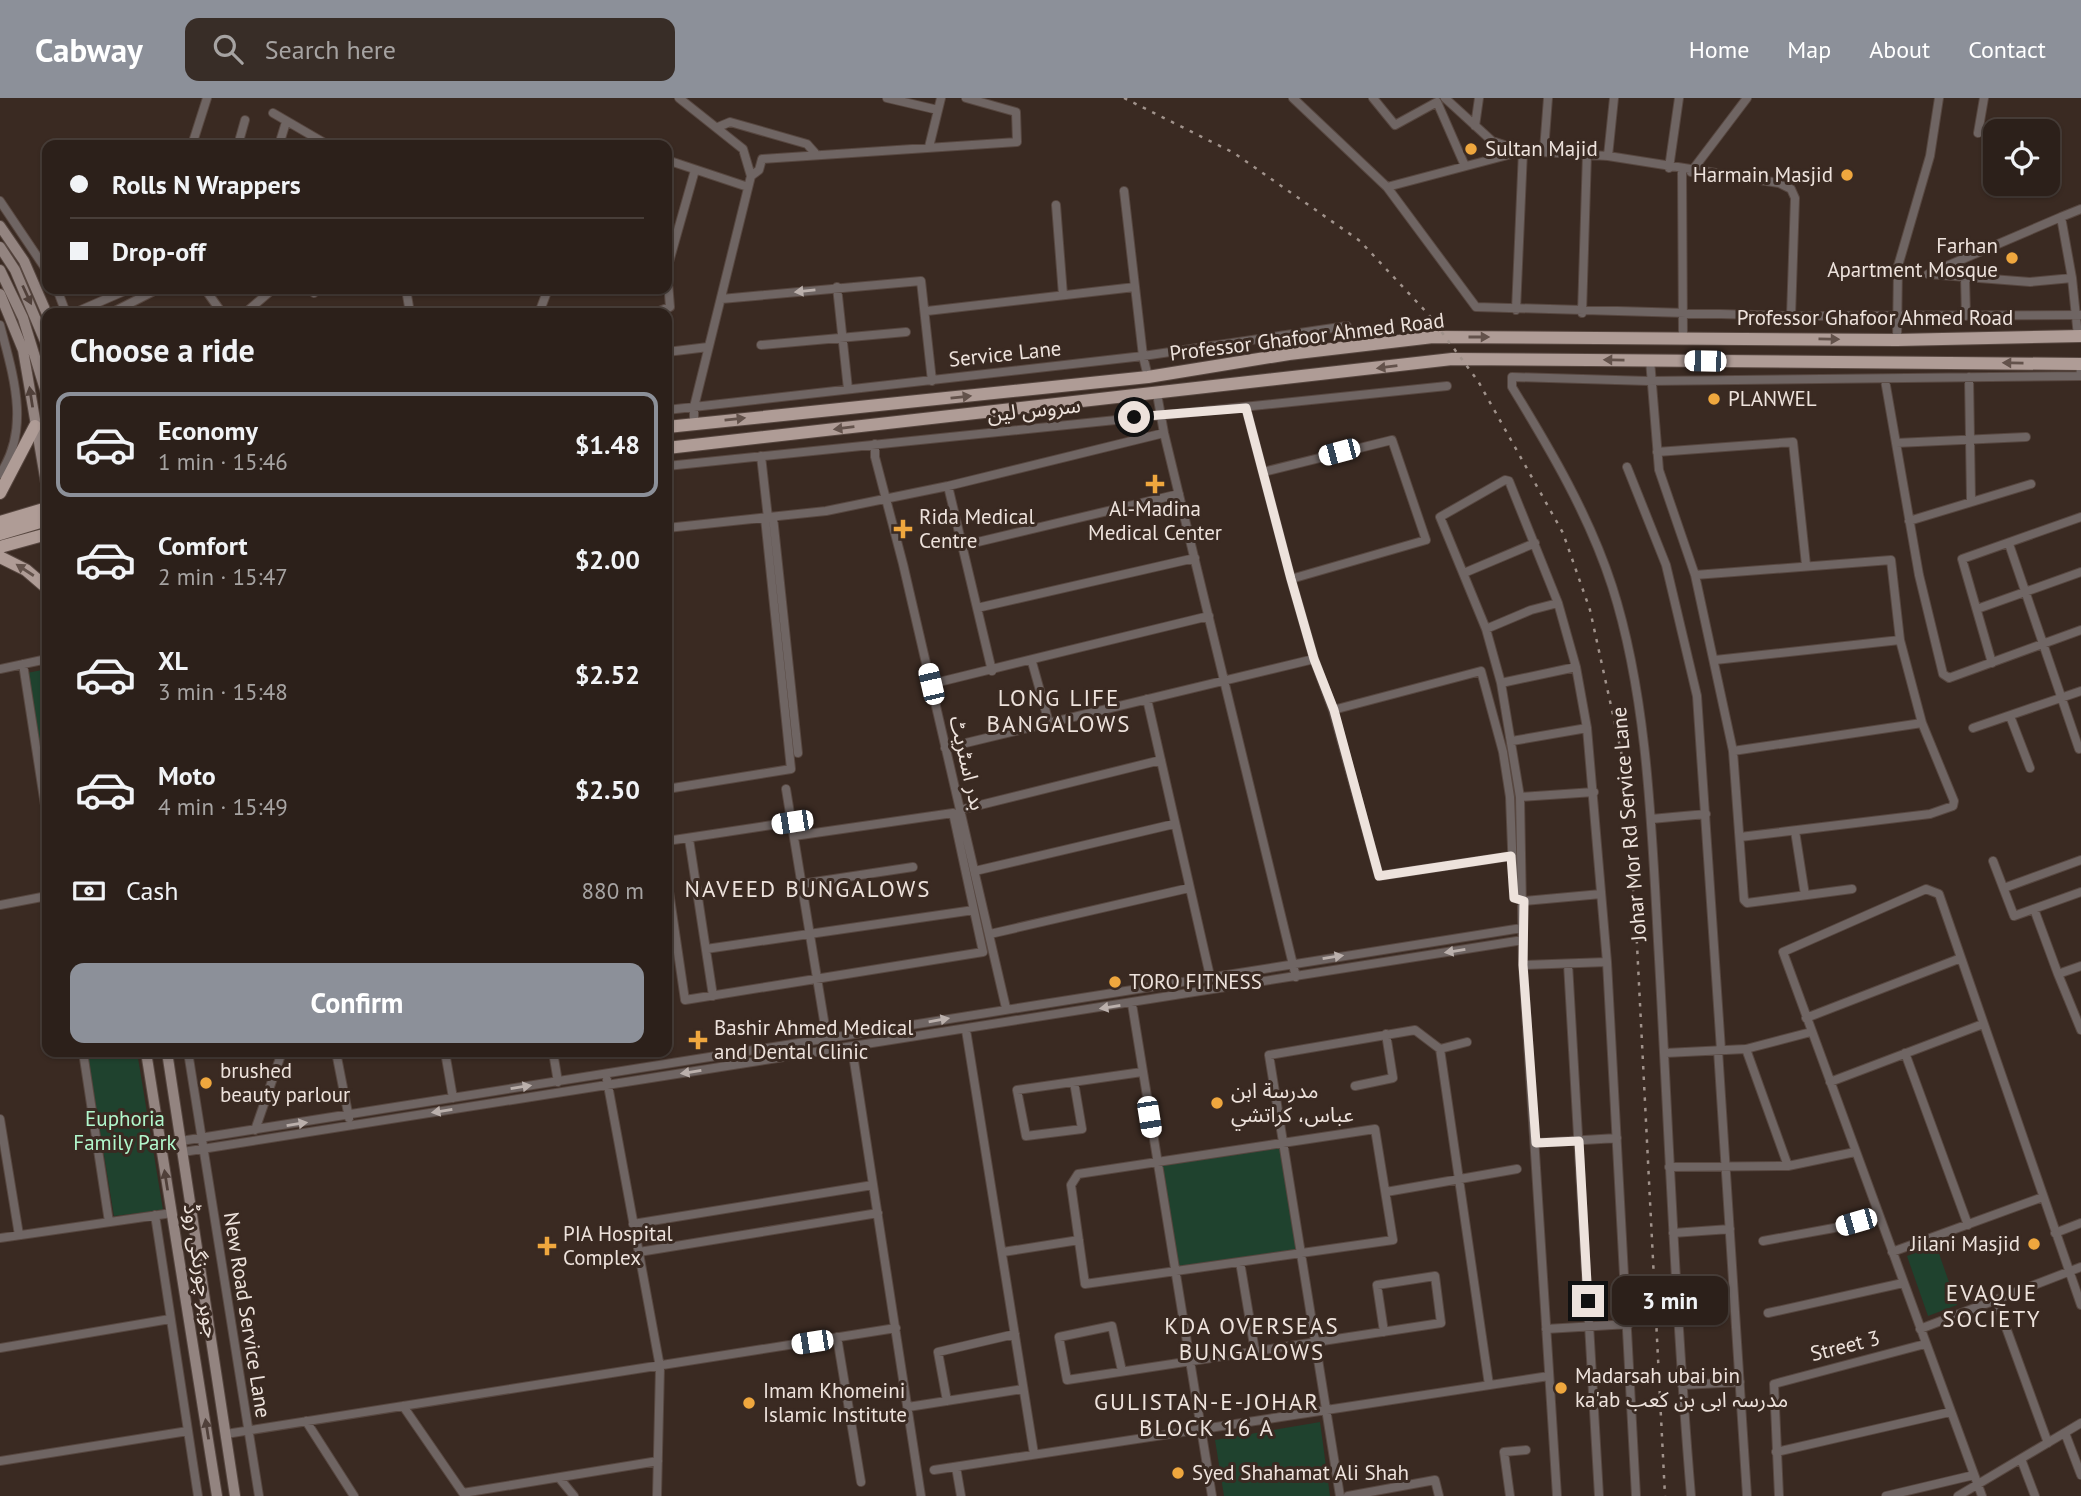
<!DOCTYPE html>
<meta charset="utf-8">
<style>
:root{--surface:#2c201a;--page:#382d27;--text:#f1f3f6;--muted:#a6a3a2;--line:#483e39;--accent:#8c9099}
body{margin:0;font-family:"PT Sans","Noto Sans Arabic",sans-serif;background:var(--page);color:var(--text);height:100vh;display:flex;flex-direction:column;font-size:26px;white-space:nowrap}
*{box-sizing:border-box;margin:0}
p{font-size:23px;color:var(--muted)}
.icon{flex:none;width:38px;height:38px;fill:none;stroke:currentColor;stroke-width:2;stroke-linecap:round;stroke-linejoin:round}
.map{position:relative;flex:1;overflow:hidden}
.panel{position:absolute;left:42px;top:210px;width:630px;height:749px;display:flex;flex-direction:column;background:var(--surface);border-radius:14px;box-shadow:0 2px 5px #0004,0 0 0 2px var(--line)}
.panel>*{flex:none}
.guide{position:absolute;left:42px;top:42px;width:630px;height:154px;border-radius:14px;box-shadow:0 2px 5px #0004,0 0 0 2px var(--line);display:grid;align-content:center;height:154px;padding:0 28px;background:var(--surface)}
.fabs{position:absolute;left:1983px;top:21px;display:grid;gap:14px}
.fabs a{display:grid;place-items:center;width:77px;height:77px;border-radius:14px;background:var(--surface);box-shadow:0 2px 5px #0004,0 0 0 2px var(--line);font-size:35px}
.end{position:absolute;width:32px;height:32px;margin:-16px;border:9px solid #ede2dc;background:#111;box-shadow:0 0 0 4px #111}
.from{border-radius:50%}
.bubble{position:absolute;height:49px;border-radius:14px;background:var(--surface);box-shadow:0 2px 5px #0004,0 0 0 2px var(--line);font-size:23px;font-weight:700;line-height:49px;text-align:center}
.car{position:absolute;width:21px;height:42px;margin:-21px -10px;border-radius:9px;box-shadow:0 0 5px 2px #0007;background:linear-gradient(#fff 24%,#345 0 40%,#fff 0 76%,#345 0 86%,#fff 0)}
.guide b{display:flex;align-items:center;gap:24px;height:66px;font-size:26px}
.guide b+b{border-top:2px solid var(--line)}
.guide i{width:18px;height:18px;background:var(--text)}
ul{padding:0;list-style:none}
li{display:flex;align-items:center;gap:21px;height:105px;margin:0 14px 10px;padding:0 14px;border:4px solid transparent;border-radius:14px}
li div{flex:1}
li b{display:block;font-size:26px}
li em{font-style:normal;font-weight:700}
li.on{border-color:var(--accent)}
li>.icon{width:63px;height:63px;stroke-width:1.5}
h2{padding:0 28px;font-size:32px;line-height:84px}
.pay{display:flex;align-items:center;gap:18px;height:77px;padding:0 28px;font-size:26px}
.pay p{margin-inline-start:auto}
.action{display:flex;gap:14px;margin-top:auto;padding:14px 28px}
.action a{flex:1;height:80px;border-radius:14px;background:var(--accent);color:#fff;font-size:28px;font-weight:700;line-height:80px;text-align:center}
header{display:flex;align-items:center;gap:42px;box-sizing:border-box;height:98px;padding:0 35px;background:var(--accent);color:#fff}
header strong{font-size:33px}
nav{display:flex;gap:38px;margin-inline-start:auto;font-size:24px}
.search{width:490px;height:63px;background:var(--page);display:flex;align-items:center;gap:18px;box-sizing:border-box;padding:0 24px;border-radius:14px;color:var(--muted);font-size:26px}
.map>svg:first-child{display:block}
</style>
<header>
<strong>Cabway</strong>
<div class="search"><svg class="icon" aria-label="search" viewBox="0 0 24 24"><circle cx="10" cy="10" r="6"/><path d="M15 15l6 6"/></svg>Search here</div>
<nav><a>Home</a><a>Map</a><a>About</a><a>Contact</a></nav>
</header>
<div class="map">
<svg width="2081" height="1398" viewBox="0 0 2081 1398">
<rect width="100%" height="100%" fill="#3a2a22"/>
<path fill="#1f422e" d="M47,571V698L27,575Z
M87,954H137L163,1112L114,1118Z
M1283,1045L1301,1155L1177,1173L1156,1064Z
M1936,1147L1957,1207L1928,1218L1907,1158Z
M1320,1324L1330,1398H1224L1215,1342Z"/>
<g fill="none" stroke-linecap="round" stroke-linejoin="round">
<defs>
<path id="minor" d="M679,0L743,51L751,78
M887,0L938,12
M1293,0L1387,89L1523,53L1608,58L1779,85L1791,91L1795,100L1791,218
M1373,0L1395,27L1437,4L1465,68
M1445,0L1492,43L1523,53
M273,15L328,47
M1475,28L1479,0
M718,29L730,24L807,46L815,55
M1978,35L1984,0
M192,47L207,0
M238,47L245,22
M279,47L286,24
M604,47H622
M929,49L941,0
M1544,52L1548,0
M1608,58L1614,0
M667,62L748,89
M1669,70L1679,0
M1682,72L1683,239
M1691,74L1747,0
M1387,89L1476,209L1791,218L2081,217
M1124,93L1143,258L1148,279
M0,103L47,173
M1056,107L1063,197
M2061,119L2072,180L2030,184L1928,176L2061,119L2081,111
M1965,179L1966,218
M2072,180L2078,238
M837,189L848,291
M57,191L66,215
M205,191L222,215
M311,191L314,195
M406,191L410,215
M721,201L921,183L932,283
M1516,212L1523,53
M927,213L1135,189
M74,215L129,191
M111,215L158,191
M245,215L273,191
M539,215L548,191
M654,215L670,209L667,171L695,72
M1582,215L1587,56
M0,227C13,277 31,330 0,376
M1897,242L1898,168L1930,58L1939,0
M761,247L906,234
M667,254L708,249
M1650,262L1659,372L1695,477L1733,653L1744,802L1747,805L1852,791
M1969,279L1971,403
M1885,282L1919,477L1943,576L1949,580L2081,532
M1157,296L1164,335L1296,879
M1246,310L1291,481L1314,561L1333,612L1379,778L1511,758
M667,312L1143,258L1347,228
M694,325V309L751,78L759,72L762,61L1017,44L1016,14L966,0
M1896,345L2026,339
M875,346V359L903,466L1006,910
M1657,354L1793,344L1806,467
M761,358L768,420
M667,368L1447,288
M1627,369L1666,467L1697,598L1721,952
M1263,374L1392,342L1426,442L1291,481
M948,388L992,573
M773,419L798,655
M1909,423L2031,386
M667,430L826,413L948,388L1164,335
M2009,446L2079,651
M961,448L1179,396
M1464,475L1535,445
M1695,477L1891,462L1900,542L1922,625L1954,703L1953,708L1930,716L1740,739
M977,510L1195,460
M1977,511L2081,474
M1486,531L1531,512L1558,505
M1715,562L1900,542
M1032,564L1049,625
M1992,565L1962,461L2081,419
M23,566L47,720
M0,571L47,561
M1501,585L1576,569
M931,586L1209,518
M1147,601L1210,878
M1333,612L1481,573L1503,654L1510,699L1514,800L1524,803L1601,796
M2010,618L2030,670
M1973,630L2081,593
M1512,643L1587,630
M945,650L1314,561
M1733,653L1922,625
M667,691L791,671L765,420
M786,691L828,947
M1520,699L1594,694
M960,712L1161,662
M1651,721L1706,716
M1795,733L1805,797
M689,741L713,898
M667,743L792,724
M1993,763L2014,818L2081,794
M975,773L1174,726
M667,780L685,902L983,854L953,715L794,738
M801,786L913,769
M2004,790L2081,762
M0,807L47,798
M2034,811L2058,876
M990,836L1189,790
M706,851L974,812
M1568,866L1599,1398
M1523,867L1607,864
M2081,868L2058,876L2081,932
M1132,906L1212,1398
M1806,920L1961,860
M966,932L1034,1356
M852,950L921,1398
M1440,951L1489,1287
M1746,951L1788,1068
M1718,952L1747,1398
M83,954L109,1124
M188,954L259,1398
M336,954L349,1020
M445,954L453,1000
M553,954L558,984
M1665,955L1746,951L1811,934
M1905,955L1968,1127
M607,982L660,1269L657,1398
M1074,984L1082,1031L1026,1038L1017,992L1142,974
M1830,984L1983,926
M1355,988L1393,980L1386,936
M0,1021L19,1137
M1375,1031L1393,1142L1085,1186L1071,1087L1078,1076Z
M255,1032L282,954
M181,1043L1522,830
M1536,1045L1617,1040
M183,1054L1523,842
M1669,1069L1788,1068L1855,1054
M1386,1094L1517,1071
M155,1117L198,1398
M633,1126L873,1087
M1673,1135L1730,1131
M2055,1135L2081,1125
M0,1140L172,1115
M1763,1143L1834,1130L1879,1118
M639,1154L878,1115
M1003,1154L1079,1142
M1892,1154L2043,1099
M1240,1164L1255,1253
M1996,1202L2048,1345
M1768,1215L1903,1185
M1546,1231L1629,1226
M1920,1231L2081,1169
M837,1239L861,1384
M0,1250L170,1221
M1122,1273L1112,1228L1059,1239L1067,1282L1441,1225L1435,1178L1377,1187L1384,1234
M1682,1287L1740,1284
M947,1303L938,1254L1015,1236
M403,1308L465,1398
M908,1309L1023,1291
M306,1323L354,1398
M2065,1335L2081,1377
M226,1336L896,1230
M1776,1354L1950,1314
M2021,1361L2035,1398
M0,1363L188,1333
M956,1369L961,1398
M934,1372L1549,1278
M560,1381L574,1398
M463,1395L658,1363
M1340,1398L1269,957L1415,932L1440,951L1467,944
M1348,1398L1435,1382L1439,1398
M1510,1398L1504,1354L1526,1352
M1557,1398L1523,867L1520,699L1501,585L1486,531L1440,419L1505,382L1509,383L1558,505L1576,569L1587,630L1607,864L1636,1398
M1691,1398C1676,1219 1669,1040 1659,861C1652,741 1649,603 1612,488C1589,417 1550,351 1512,289V279L1649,283L2081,278L2080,266
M1779,1398L1774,1286L1925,1246
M1886,1398L1974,1377
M1958,1398L2081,1325
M1982,1398L1783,854L1926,791L1939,796L2081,1207"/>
<path id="secondary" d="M0,128L24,163L47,216
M0,149L15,172L47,248
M0,172L23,220L47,298
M0,196L23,252L47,391
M146,954L217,1398
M167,954L235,1398"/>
<path id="primary" d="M667,329L1148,279L1289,256L1433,239L1897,242L2081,238
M667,350L1452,261L2081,266
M0,395L35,328
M0,424L47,410
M0,436L47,422
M0,449L47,436
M0,459L26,472L47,490"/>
</defs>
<use href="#minor" stroke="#574740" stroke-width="10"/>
<use href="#secondary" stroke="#574740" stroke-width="12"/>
<use href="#primary" stroke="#574740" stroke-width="14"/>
<use href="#minor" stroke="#6f6563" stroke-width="8"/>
<use href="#secondary" stroke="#938480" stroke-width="10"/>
<use href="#primary" stroke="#af9c96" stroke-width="12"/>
<path stroke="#a0928b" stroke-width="2.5" stroke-dasharray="3.5 7" stroke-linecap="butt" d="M1124,0L1234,55L1360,143L1429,217L1478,283L1563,435L1590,512L1622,658L1636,827L1665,1398"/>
</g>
<defs><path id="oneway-solid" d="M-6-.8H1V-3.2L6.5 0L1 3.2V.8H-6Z" transform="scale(1.75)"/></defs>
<g fill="#bbb0ac">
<use href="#oneway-solid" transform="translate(805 193) rotate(174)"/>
<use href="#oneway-solid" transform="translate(1455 853) rotate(171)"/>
<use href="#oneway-solid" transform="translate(1333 859) rotate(-9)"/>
<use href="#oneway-solid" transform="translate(1110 909) rotate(171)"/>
<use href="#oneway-solid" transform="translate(939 922) rotate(-10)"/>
<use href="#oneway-solid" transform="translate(691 974) rotate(171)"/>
<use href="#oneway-solid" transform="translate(521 989) rotate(-9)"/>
<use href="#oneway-solid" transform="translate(442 1013) rotate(171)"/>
<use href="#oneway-solid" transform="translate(297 1026) rotate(-9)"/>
</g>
<g fill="#50403a">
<use href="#oneway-solid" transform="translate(27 197) rotate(65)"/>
<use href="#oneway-solid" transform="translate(31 299) rotate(-99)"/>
<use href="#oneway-solid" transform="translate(166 1082) rotate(-99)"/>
<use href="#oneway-solid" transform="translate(207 1331) rotate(-99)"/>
</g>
<g fill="#63524b">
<use href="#oneway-solid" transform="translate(1479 239)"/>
<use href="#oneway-solid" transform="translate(1829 241) rotate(1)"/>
<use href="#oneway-solid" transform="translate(1614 262) rotate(-179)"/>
<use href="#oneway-solid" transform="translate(2013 265) rotate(-179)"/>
<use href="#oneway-solid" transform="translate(1387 269) rotate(173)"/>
<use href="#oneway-solid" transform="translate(961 299) rotate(-6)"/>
<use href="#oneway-solid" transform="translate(735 321) rotate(-6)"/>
<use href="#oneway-solid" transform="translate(844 330) rotate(173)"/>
<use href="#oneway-solid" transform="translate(25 472) rotate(-147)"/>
</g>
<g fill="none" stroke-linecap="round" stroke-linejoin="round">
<path stroke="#ede2dc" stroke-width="9" d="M1134,319L1246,310L1291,481L1314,561L1334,612L1379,778L1511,758L1514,800L1524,803L1523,867L1536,1045L1579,1043L1588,1203"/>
</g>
<g fill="#efa73e" stroke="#3a2a22" stroke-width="2.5">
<circle cx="1471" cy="51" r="7"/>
<circle cx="1847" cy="77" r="7"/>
<circle cx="2012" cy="160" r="7"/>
<circle cx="1714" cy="301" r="7"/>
<path d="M1151.5 375.5h7v7h7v7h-7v7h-7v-7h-7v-7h7z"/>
<path d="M899.5 420.5h7v7h7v7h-7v7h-7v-7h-7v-7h7z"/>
<circle cx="1115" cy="884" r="7"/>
<path d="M694.5 931.5h7v7h7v7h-7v7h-7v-7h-7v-7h7z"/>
<circle cx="206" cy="985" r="7"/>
<circle cx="1217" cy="1005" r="7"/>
<circle cx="2034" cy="1146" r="7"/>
<path d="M543.5 1137.5h7v7h7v7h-7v7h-7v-7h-7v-7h7z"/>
<circle cx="1561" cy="1290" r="7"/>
<circle cx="749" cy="1305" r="7"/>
<circle cx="1178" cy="1375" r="7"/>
</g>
<g text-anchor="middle" stroke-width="6" stroke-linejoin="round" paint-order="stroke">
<g font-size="21" fill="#ede2dc" stroke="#3a2a22" text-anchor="start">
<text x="1485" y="58">Sultan Majid</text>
<text x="1833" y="84" text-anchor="end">Harmain Masjid</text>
<text x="1998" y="155" text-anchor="end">Farhan<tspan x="1998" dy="24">Apartment Mosque</tspan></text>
<text x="1728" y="308">PLANWEL</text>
<text x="1155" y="418" text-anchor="middle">Al-Madina<tspan x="1155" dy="24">Medical Center</tspan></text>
<text x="919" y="426">Rida Medical<tspan x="919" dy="24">Centre</tspan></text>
<text x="1129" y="891">TORO FITNESS</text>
<text x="714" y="937">Bashir Ahmed Medical<tspan x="714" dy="24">and Dental Clinic</tspan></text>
<text x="220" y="980">brushed<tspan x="220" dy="24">beauty parlour</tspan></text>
<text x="1231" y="1000">مدرسة ابن<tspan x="1231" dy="24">عباس، كراتشي</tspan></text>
<text x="563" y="1143">PIA Hospital<tspan x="563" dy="24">Complex</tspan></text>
<text x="2020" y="1153" text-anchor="end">Jilani Masjid</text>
<text x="1575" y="1285">Madarsah ubai bin<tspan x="1575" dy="24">ka'ab مدرسہ ابی بن کعب</tspan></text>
<text x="763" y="1300">Imam Khomeini<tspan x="763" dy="24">Islamic Institute</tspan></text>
<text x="1192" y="1382">Syed Shahamat Ali Shah</text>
</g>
<g font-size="21" fill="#ede2dc" stroke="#3a2a22">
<text x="1875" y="227">Professor Ghafoor Ahmed Road</text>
<text transform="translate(1307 239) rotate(-7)" y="7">Professor Ghafoor Ahmed Road</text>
<text transform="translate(1005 256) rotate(-6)" y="7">Service Lane</text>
<text transform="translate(1034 312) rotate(-6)" y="7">سروس لین</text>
<text transform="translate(967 665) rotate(77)" y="7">بدر اسٹریٹ</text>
<text transform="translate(1629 726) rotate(-95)" y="7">Johar Mor Rd Service Lane</text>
<text transform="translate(201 1173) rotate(81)" y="7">جوہر چورنگی روڈ</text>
<text transform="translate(247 1217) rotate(81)" y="7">New Road Service Lane</text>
<text transform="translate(1845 1248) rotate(-14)" y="7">Street 3</text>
</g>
<g font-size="21" fill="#b1f7cc" stroke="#3a2a22">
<text x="125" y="1028">Euphoria<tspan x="125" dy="24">Family Park</tspan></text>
</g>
<g font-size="23" letter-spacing="2" fill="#ede2dc" stroke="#3a2a22">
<text x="1059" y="608">LONG LIFE<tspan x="1059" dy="26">BANGALOWS</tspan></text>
<text x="808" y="799">NAVEED BUNGALOWS</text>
<text x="1992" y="1203">EVAQUE<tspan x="1992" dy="26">SOCIETY</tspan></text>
<text x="1252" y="1236">KDA OVERSEAS<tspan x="1252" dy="26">BUNGALOWS</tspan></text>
<text x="1207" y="1312">GULISTAN-E-JOHAR<tspan x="1207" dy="26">BLOCK 16 A</tspan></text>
</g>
</g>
</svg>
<div class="fabs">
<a><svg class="icon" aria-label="locate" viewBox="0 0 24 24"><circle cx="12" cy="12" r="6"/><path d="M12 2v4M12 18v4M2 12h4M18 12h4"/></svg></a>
</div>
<i class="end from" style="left:1134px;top:319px"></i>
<i class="end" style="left:1588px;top:1203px"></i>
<div class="bubble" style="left:1612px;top:1178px;width:116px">3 min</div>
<i class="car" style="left:1705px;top:263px;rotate:271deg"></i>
<i class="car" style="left:1339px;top:354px;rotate:255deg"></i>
<i class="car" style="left:931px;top:586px;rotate:347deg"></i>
<i class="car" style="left:792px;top:724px;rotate:261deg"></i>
<i class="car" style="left:1149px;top:1019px;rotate:171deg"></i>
<i class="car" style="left:1856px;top:1124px;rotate:254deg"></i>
<i class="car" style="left:812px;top:1244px;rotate:261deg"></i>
<div class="guide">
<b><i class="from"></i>Rolls N Wrappers</b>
<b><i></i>Drop-off</b>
</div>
<section class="panel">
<h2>Choose a ride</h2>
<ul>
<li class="on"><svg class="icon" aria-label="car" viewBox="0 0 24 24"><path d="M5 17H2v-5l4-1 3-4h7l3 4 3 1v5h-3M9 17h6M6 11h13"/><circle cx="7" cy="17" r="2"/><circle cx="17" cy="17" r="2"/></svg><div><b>Economy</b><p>1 min · 15:46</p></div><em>$1.48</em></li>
<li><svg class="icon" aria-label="car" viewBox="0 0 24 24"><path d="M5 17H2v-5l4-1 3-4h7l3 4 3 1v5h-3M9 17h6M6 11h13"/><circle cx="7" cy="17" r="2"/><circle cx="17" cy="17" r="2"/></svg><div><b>Comfort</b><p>2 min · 15:47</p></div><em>$2.00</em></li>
<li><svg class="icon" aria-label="car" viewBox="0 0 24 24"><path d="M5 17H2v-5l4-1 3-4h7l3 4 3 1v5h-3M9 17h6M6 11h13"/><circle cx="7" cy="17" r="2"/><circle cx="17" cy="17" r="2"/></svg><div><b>XL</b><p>3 min · 15:48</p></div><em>$2.52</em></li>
<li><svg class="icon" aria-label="car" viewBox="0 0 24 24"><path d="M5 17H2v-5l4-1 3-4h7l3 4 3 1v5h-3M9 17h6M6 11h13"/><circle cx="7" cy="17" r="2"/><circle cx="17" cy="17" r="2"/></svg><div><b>Moto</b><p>4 min · 15:49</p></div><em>$2.50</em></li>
</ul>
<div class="pay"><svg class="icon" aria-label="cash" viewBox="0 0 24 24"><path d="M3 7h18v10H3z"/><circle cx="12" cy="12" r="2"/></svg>Cash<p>880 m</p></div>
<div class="action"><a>Confirm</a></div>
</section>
</div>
